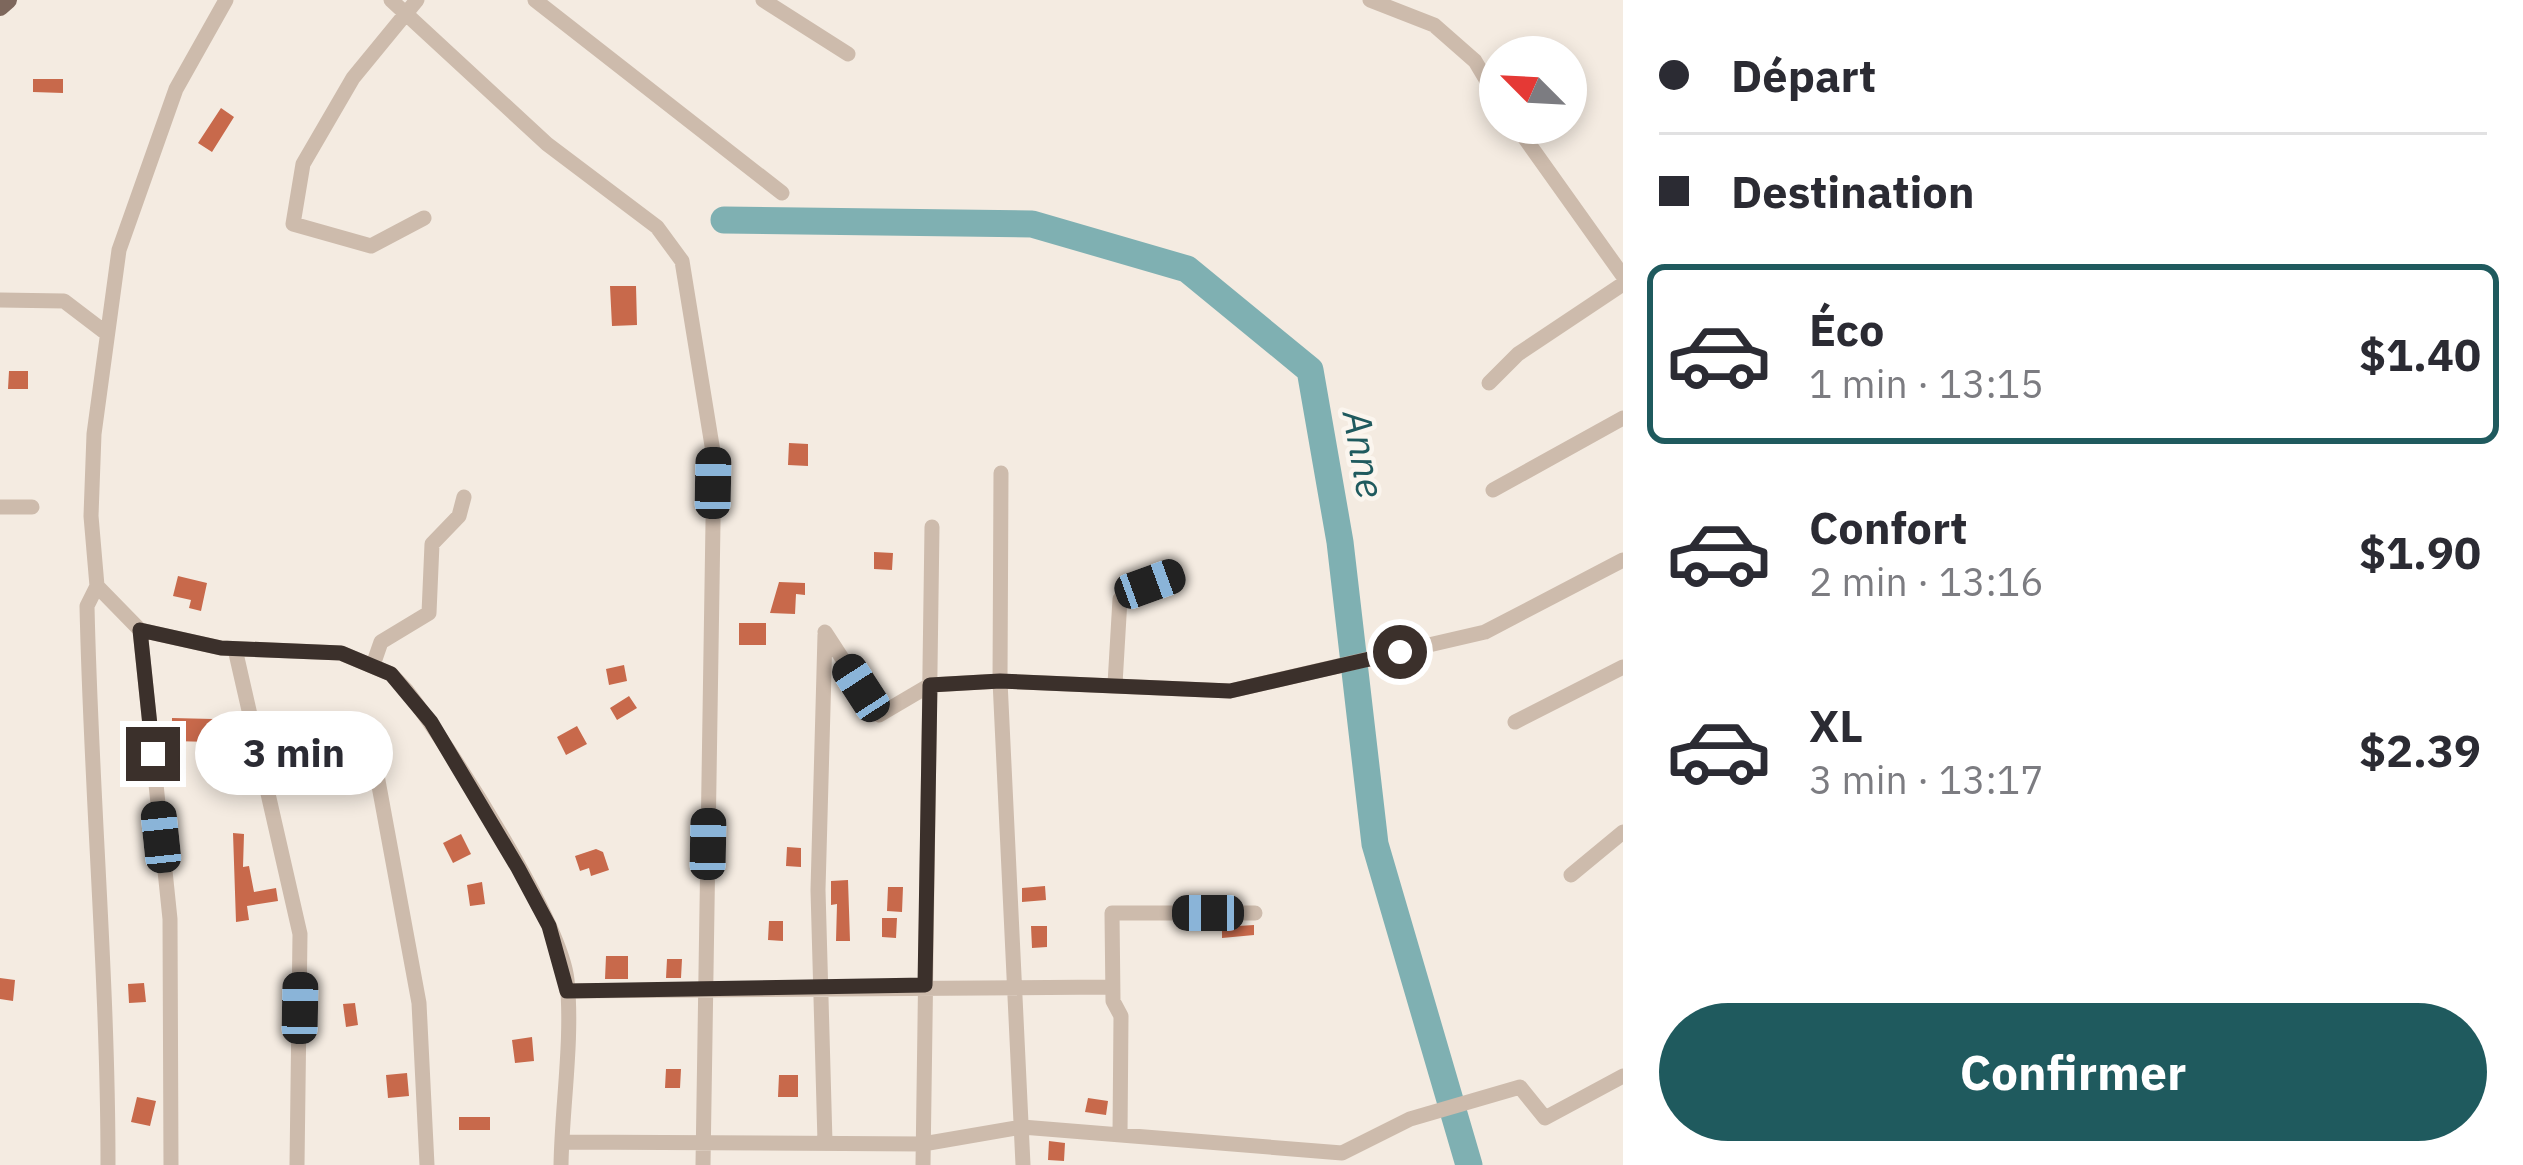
<!DOCTYPE html>
<html lang="fr">
<meta charset="utf-8">
<style>
:root{--surface:#fff;--page:#f7f7f7;--text:#2b2b33;--muted:#7c7c81;--line:#e1e1e2;--accent:#1f5a5e}
body{margin:0;font-family:"IBM Plex Sans",sans-serif;background:var(--page);color:var(--text);height:100vh;display:flex;flex-direction:column;font-size:45px;white-space:nowrap}
*{box-sizing:border-box;margin:0}
p{font-size:39px;color:var(--muted)}
.icon{flex:none;width:66px;height:66px;fill:none;stroke:currentColor;stroke-width:2;stroke-linecap:round;stroke-linejoin:round}
.map{position:relative;flex:1;overflow:hidden}
.panel{display:flex;flex-direction:column;background:var(--surface);width:900px}
.panel>*{flex:none}
.banner{display:grid;align-content:center;height:264px;padding:0 36px;background:var(--surface)}
.needle{width:78px;rotate:294deg}
.tools{position:absolute;left:1479px;top:36px;display:grid;gap:24px}
.tools a{display:grid;place-items:center;width:108px;height:108px;border-radius:50%;background:var(--surface);box-shadow:0 6px 18px #0003;font-size:60px}
.end{position:absolute;width:54px;height:54px;margin:-27px;border:15px solid #3b302b;background:#fff;box-shadow:0 0 0 6px #fff}
.from{border-radius:50%}
.bubble{position:absolute;height:84px;border-radius:42px;background:var(--surface);box-shadow:0 6px 18px #0003;font-size:39px;font-weight:700;line-height:84px;text-align:center}
.car{position:absolute;width:36px;height:72px;margin:-36px -18px;border-radius:15px;box-shadow:0 0 9px 3px #0007;background:linear-gradient(#222 24%,#8ab4d8 0 40%,#222 0 76%,#8ab4d8 0 86%,#222 0)}
.banner b{display:flex;align-items:center;gap:42px;height:114px;font-size:45px}
.banner b+b{border-top:3px solid var(--line)}
.banner i{width:30px;height:30px;background:var(--text)}
ul{padding:0;list-style:none}
li{display:flex;align-items:center;gap:36px;height:180px;margin:0 24px 18px;padding:0 12px;border:6px solid transparent;border-radius:18px}
li div{flex:1}
li b{display:block;font-size:45px}
li em{font-style:normal;font-weight:700}
li.current{border-color:var(--accent)}
li>.icon{width:108px;height:108px;stroke-width:1.5}
.primary-button{display:flex;gap:24px;margin-top:auto;padding:24px 36px}
.primary-button a{flex:1;height:138px;border-radius:72px;background:var(--accent);color:#fff;font-size:48px;font-weight:700;line-height:138px;text-align:center}
main{display:flex;flex:1;min-height:0}
.map>svg:first-child{display:block}
</style>
<main>
<div class="map">
<svg width="1623" height="1165" viewBox="0 0 1623 1165">
<rect width="100%" height="100%" fill="#f4ebe1"/>
<g fill="none" stroke-linecap="round" stroke-linejoin="round">
<path stroke="#7fb0b2" stroke-width="27" d="M724,220L1032,224L1187,269L1310,370L1340,542L1375,844L1469,1165"/>
</g>
<path fill="#c8694b" d="M33,79H63V93L33,92Z
M221,108L234,117L212,152L198,143Z
M610,286H636L637,325L612,326Z
M9,371H28V389H8Z
M789,443L808,444V466L788,465Z
M874,552L893,553L892,570L874,569Z
M178,576L207,583L201,611L189,608L191,600L173,596Z
M779,582L805,583V595L796,594L795,614L770,613Z
M739,623H766V645H739Z
M624,665L627,681L609,685L606,669Z
M629,696L637,708L617,720L610,708Z
M172,718L213,719L212,742L172,741Z
M577,726L587,744L566,755L557,737Z
M356,773L359,784L336,792L333,781Z
M233,833L244,834L243,867L249,866L254,892L276,888L278,901L247,906L249,920L236,922Z
M461,834L471,854L453,863L443,843Z
M787,847L801,848V867L786,866Z
M596,849L603,852L609,870L591,876L589,868L580,871L575,856Z
M848,880L850,941H836L837,904L831,905V881Z
M482,882L485,904L470,906L467,885Z
M1045,886L1046,900L1022,902V888Z
M888,887H903L902,912L887,911Z
M882,918H897L896,938L882,937Z
M769,921H783V941L768,940Z
M1254,925V935L1222,938V927Z
M1031,926H1047V947L1032,948Z
M606,956H628V979H605Z
M667,959H682L681,978H666Z
M0,978L15,980L13,1001L0,999Z
M144,983L146,1002L129,1003L128,984Z
M355,1003L358,1025L346,1027L343,1004Z
M532,1037L534,1061L515,1063L512,1040Z
M666,1069H681L680,1088H665Z
M407,1073L409,1096L388,1098L386,1075Z
M779,1075H798V1097H778Z
M137,1097L156,1101L150,1126L131,1122Z
M1088,1098L1108,1101L1106,1115L1085,1112Z
M459,1117H490V1130H459Z
M1049,1141L1065,1143L1064,1161L1048,1160Z"/>
<g fill="none" stroke-linecap="round" stroke-linejoin="round">
<path stroke="#cdbbac" stroke-width="15" d="M226,0L176,89L119,250L94,434L91,516L97,586L140,630L221,648L341,653L391,674L407,691C447,743 561,920 567,980C573,1040 562,1105 561,1165
M391,0L547,144L657,227L682,261L714,458L703,1165
M417,0L353,78L303,164L293,224L371,246L424,218
M535,0L782,193
M763,0L848,54
M1370,0L1434,25L1475,61L1500,103
M1514,123L1623,276
M0,300L64,301L106,333
M1489,383L1518,354L1623,284
M1001,473L1000,681L1023,1165
M1493,490L1623,418
M0,507H32
M97,586L87,606C91,793 108,978 108,1165
M140,630L170,919L171,1165
M825,632L879,715L930,685L1000,681L1230,691L1485,632L1623,560
M825,635L818,890L825,1142
M235,649L300,934L297,1165
M373,665L381,642L429,613L432,544L459,516L464,497
M1115,684L1120,599L1131,589L1174,576
M1515,722L1623,667
M372,748L419,1003L427,1165
M1571,875L1623,832
M567,991L1112,987
M1120,1135L1121,1016L1113,1001L1112,913H1255
M562,1142L923,1144L1022,1127L1342,1153L1410,1119L1520,1087L1545,1118L1623,1076
M923,1165L932,527"/>
<path stroke="#7d675c" stroke-width="18" d="M0,7L8,0"/>
</g>
<g fill="none" stroke-linecap="round" stroke-linejoin="round">
<path stroke="#3b302b" stroke-width="15" d="M153,754L140,630L221,648L341,653L391,674L431,722L518,868L549,926L567,991L925,985L930,685L1000,681L1230,691L1400,652"/>
</g>
<g text-anchor="middle" stroke-width="9" stroke-linejoin="round" paint-order="stroke">
<g font-size="39" font-style="italic" fill="#1f5a5e" stroke="#fbf5ee">
<text transform="translate(1364 454) rotate(80)" y="14">Anne</text>
</g>
</g>
</svg>
<div class="tools">
<a><svg class="needle" viewBox="-14 -14 28 28"><path d="M0-13l5 13h-10z" fill="#e53935"/><path d="M0 13l5-13h-10z" fill="#7c7c81"/></svg></a>
</div>
<i class="end from" style="left:1400px;top:652px"></i>
<i class="end" style="left:153px;top:754px"></i>
<div class="bubble" style="left:195px;top:711px;width:198px">3 min</div>
<i class="car" style="left:713px;top:483px;rotate:1deg"></i>
<i class="car" style="left:1150px;top:584px;rotate:70deg"></i>
<i class="car" style="left:861px;top:688px;rotate:327deg"></i>
<i class="car" style="left:161px;top:837px;rotate:354deg"></i>
<i class="car" style="left:708px;top:844px;rotate:1deg"></i>
<i class="car" style="left:1208px;top:913px;rotate:270deg"></i>
<i class="car" style="left:300px;top:1008px;rotate:1deg"></i>
</div>
<section class="panel">
<div class="banner">
<b><i class="from"></i>Départ</b>
<b><i></i>Destination</b>
</div>
<ul>
<li class="current"><svg class="icon" aria-label="car" viewBox="0 0 24 24"><path d="M5 17H2v-5l4-1 3-4h7l3 4 3 1v5h-3M9 17h6M6 11h13"/><circle cx="7" cy="17" r="2"/><circle cx="17" cy="17" r="2"/></svg><div><b>Éco</b><p>1 min · 13:15</p></div><em>$1.40</em></li>
<li><svg class="icon" aria-label="car" viewBox="0 0 24 24"><path d="M5 17H2v-5l4-1 3-4h7l3 4 3 1v5h-3M9 17h6M6 11h13"/><circle cx="7" cy="17" r="2"/><circle cx="17" cy="17" r="2"/></svg><div><b>Confort</b><p>2 min · 13:16</p></div><em>$1.90</em></li>
<li><svg class="icon" aria-label="car" viewBox="0 0 24 24"><path d="M5 17H2v-5l4-1 3-4h7l3 4 3 1v5h-3M9 17h6M6 11h13"/><circle cx="7" cy="17" r="2"/><circle cx="17" cy="17" r="2"/></svg><div><b>XL</b><p>3 min · 13:17</p></div><em>$2.39</em></li>
</ul>
<div class="primary-button"><a>Confirmer</a></div>
</section>
</main>
